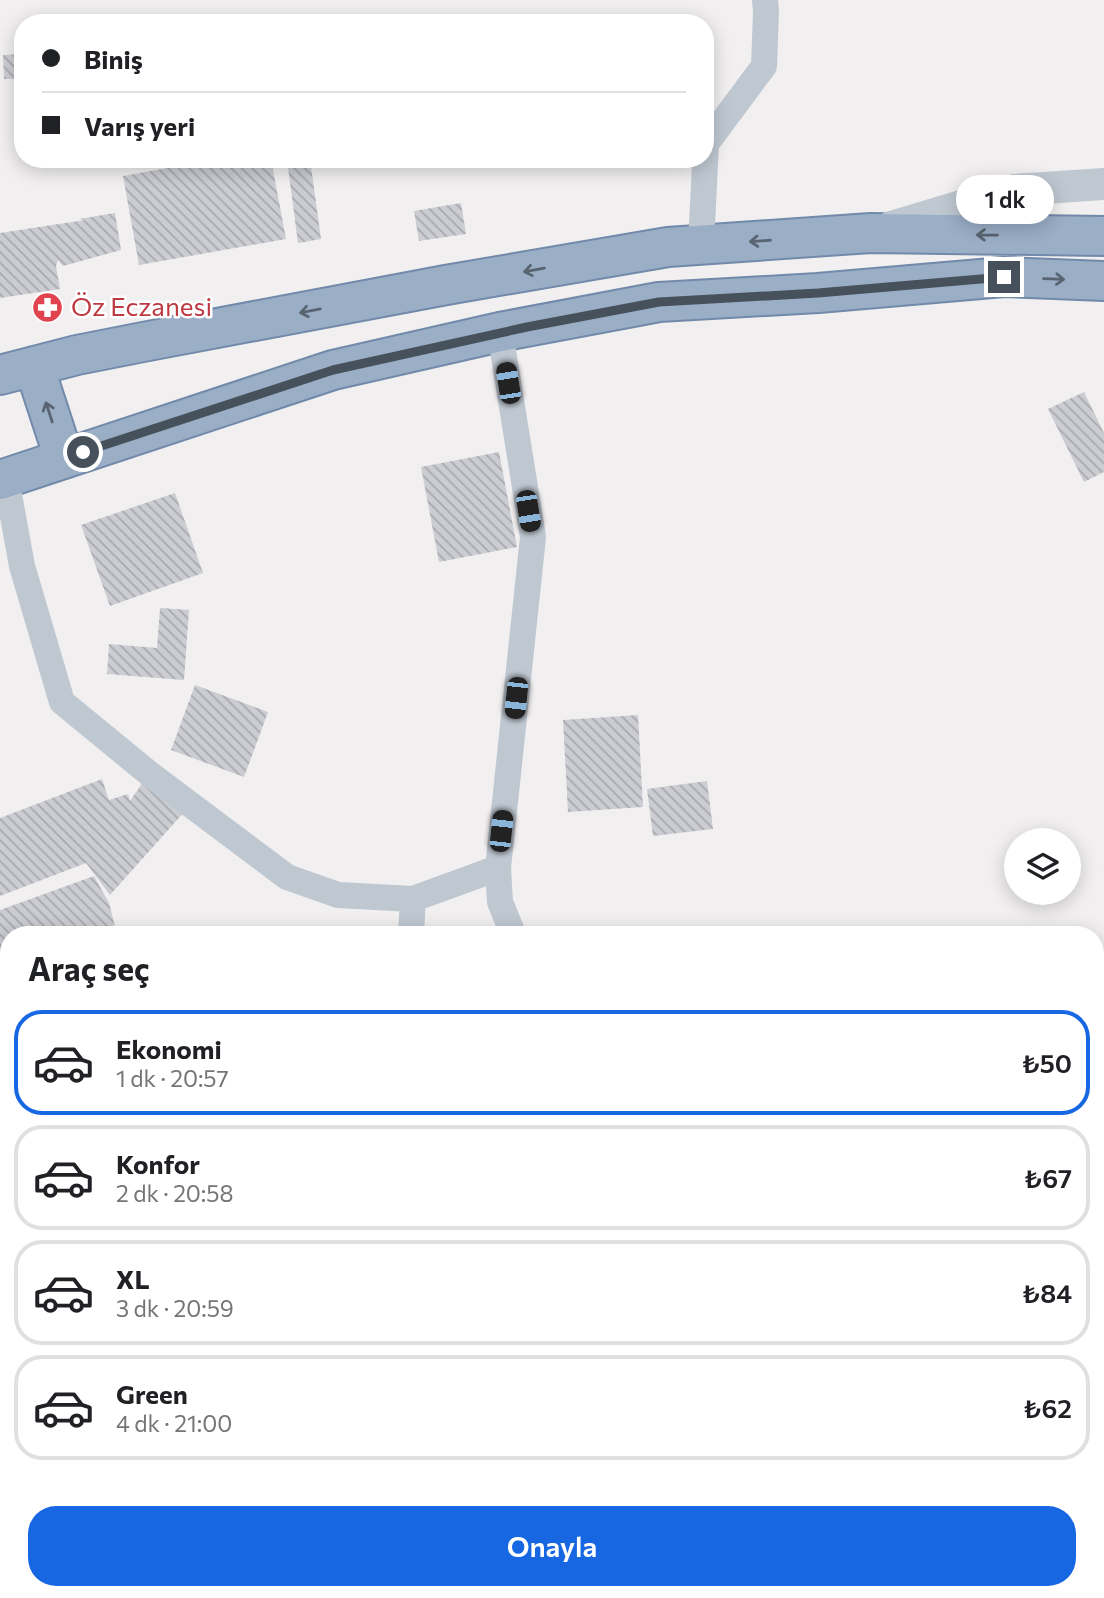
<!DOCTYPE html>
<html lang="tr">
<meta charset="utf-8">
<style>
:root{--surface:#fff;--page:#f6f6f6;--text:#202124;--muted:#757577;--line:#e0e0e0;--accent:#1867e2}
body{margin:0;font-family:Commissioner,sans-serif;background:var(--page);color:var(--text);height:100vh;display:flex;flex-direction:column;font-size:26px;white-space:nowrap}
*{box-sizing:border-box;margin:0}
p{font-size:23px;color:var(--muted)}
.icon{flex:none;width:38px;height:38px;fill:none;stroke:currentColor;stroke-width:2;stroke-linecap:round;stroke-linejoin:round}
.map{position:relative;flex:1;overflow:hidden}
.side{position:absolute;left:0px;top:926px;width:1104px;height:674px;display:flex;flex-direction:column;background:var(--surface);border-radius:28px 28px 0 0;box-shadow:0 4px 18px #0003}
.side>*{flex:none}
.guide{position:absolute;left:14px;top:14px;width:700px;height:154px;border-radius:28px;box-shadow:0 4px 18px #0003;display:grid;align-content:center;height:154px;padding:0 28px;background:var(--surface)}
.controls{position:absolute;left:1004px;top:828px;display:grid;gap:14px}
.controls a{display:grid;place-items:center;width:77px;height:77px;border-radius:50%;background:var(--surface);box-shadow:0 4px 18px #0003;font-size:35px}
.end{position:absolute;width:32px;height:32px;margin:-16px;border:9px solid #47515c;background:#fff;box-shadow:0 0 0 4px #fff}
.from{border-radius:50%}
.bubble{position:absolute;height:49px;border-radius:24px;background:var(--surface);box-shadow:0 4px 18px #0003;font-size:23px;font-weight:600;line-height:49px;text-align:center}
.car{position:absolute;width:21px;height:42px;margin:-21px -10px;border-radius:9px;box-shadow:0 0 5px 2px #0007;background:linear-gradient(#222 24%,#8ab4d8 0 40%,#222 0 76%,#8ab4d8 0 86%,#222 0)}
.guide b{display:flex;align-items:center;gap:24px;height:66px;font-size:26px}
.guide b+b{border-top:2px solid var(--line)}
.guide i{width:18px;height:18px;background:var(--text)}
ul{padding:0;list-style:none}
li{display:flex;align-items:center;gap:21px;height:105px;margin:0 14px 10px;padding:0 14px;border:4px solid var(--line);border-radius:28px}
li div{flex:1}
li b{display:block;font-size:26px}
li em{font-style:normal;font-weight:600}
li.current{border-color:var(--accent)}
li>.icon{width:63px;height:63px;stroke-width:1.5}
h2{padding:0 28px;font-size:32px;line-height:84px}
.cta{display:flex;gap:14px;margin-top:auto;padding:14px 28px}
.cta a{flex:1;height:80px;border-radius:28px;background:var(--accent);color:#fff;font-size:28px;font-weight:600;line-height:80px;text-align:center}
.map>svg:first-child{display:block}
</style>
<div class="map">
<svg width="1104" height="1598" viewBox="0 0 1104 1598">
<defs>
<pattern id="building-back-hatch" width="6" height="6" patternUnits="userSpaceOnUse" patternTransform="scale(1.75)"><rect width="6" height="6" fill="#cbcdd3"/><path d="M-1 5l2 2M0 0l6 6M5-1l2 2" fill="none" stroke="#a7a9ae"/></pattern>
</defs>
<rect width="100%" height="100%" fill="#f1efef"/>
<path fill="url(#building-back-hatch)" d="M23,54V79H4L3,55Z
M218,159H271L286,239L139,265L123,176Z
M297,159H310L321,239L298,243L287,160Z
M461,203L466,234L419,241L414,211Z
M115,213L121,250L63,266L58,260L56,266L60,289L0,298V233L85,220L79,219Z
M1084,392L1104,433V472L1084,482L1048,409Z
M499,452L517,547L439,562L421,467Z
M175,493L203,573L110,606L81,525Z
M160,608L189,610L184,680L107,674L109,644L157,648Z
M195,685L268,712L244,777L171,750Z
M638,715L643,807L568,812L563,720Z
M102,779L109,800L128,794L130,801L145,779L186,810L110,895L86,863L0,896V818Z
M707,781L713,829L653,836L647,789Z
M94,876L109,903L117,934H9V986L0,989V910Z
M9,1304V1354L0,1355V1305Z
M699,1591H740V1592L714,1598H701Z"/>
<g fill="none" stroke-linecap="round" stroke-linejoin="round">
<defs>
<path id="trunk" d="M34,366L64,458
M0,375L77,355L143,342L446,285L668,247L871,233L1104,236
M0,480L333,370L500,332L659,302L818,293L1004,277L1104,281"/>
</defs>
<use href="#trunk" stroke="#718aaa" stroke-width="42"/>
<path stroke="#bfc8d1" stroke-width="26" d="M701,245L706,144L764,66L766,12L765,0
M500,332L533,537L498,868L500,902L513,934
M6,478L22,566L62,702L151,775L287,877L338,895L413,899L498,868
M411,934L413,899
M0,1237L6,1248L9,1262
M796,1591L797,1598
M0,1595L9,1502"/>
<path stroke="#bfc8d1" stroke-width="32" d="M891,227L1014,190L1104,184"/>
<use href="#trunk" stroke="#9aaec6" stroke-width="38"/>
</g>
<defs><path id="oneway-shaft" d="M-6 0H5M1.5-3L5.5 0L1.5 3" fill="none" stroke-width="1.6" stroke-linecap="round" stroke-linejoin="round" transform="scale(1.75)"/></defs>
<g stroke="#586471">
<use href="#oneway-shaft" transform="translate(987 235) rotate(-179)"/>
<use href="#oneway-shaft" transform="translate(760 241) rotate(176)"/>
<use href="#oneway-shaft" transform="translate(534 270) rotate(170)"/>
<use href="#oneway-shaft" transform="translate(1054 279) rotate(2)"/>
<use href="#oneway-shaft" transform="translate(310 311) rotate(169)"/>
<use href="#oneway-shaft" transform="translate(49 412) rotate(-108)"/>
</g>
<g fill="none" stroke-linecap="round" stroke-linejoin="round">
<path stroke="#47515c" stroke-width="9" d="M83,452L333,370L527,327L659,302L818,293L1004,277"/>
</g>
<defs>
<symbol id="pharmacy-disc" viewBox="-11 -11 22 22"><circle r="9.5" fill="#e0444e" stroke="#fff"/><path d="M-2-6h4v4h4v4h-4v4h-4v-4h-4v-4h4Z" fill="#fff"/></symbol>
</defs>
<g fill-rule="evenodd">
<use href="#pharmacy-disc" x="30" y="290" width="35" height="35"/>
</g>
<g text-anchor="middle" stroke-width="5" stroke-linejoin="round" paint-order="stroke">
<g font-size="26" fill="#be3a42" stroke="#fff" text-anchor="start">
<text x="71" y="316">Öz Eczanesi</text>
</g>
</g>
</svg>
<div class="controls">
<a><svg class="icon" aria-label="layers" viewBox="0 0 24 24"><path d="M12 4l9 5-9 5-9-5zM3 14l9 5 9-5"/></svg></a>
</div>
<i class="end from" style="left:83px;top:452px"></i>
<i class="end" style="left:1004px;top:277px"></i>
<div class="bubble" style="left:956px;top:175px;width:98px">1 dk</div>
<i class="car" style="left:508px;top:383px;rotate:351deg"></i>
<i class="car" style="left:528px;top:511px;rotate:171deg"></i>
<i class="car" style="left:516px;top:698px;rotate:186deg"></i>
<i class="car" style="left:501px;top:831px;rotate:6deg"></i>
<div class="guide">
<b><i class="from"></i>Biniş</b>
<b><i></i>Varış yeri</b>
</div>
<section class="side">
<h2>Araç seç</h2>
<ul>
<li class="current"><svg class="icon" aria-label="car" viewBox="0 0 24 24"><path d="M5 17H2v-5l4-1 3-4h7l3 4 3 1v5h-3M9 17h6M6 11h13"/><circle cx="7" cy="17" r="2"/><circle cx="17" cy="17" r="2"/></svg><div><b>Ekonomi</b><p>1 dk · 20:57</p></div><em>₺50</em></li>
<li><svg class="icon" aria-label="car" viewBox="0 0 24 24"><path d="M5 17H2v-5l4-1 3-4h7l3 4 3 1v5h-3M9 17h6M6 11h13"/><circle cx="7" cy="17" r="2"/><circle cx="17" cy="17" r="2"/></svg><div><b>Konfor</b><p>2 dk · 20:58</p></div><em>₺67</em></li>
<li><svg class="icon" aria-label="car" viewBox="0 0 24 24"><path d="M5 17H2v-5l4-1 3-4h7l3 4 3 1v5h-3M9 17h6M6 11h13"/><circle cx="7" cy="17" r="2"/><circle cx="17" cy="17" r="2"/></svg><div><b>XL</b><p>3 dk · 20:59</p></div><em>₺84</em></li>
<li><svg class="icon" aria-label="car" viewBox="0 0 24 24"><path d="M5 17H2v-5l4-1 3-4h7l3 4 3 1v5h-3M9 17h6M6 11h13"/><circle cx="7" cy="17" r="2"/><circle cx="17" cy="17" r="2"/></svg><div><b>Green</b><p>4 dk · 21:00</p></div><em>₺62</em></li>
</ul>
<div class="cta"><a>Onayla</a></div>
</section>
</div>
